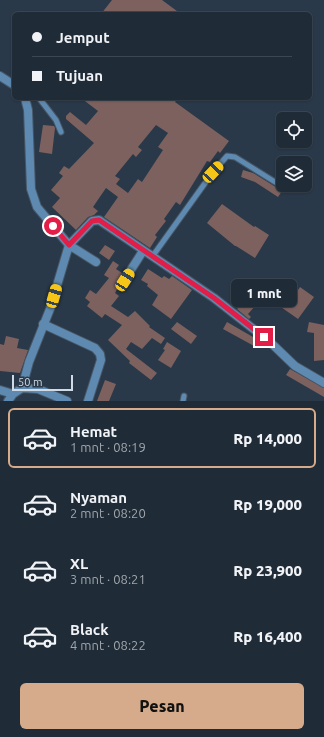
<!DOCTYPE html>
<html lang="id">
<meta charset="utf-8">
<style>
:root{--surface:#1f2b37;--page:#27333f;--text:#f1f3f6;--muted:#a1a7ad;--line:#3c4752;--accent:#d6ab8b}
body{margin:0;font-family:Ubuntu,sans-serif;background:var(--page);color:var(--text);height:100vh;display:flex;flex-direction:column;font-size:15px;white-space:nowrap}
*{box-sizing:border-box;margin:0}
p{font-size:13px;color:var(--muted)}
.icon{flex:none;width:22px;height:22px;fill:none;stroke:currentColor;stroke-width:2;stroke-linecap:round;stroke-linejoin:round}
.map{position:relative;height:401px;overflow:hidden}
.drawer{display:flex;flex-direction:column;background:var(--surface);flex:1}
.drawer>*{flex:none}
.banner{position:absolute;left:12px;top:12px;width:300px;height:88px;border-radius:6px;box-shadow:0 1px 3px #0004,0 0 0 1px var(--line);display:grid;align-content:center;height:88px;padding:0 20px;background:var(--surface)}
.controls{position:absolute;left:276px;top:112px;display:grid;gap:8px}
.controls a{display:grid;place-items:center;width:36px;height:36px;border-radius:6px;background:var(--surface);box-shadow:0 1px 3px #0004,0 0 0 1px var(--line);font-size:20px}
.scale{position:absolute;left:12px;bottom:10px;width:61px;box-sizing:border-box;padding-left:4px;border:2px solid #d1dbe5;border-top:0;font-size:11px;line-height:14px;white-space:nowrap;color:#d1dbe5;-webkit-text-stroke:3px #293949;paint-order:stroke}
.end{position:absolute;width:18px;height:18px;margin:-9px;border:5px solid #e11d48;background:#fff;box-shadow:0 0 0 2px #fff}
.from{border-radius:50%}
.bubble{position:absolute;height:28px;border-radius:6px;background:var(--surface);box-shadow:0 1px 3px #0004,0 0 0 1px var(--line);font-size:13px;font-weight:800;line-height:28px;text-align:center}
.car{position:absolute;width:12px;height:24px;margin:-12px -6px;border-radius:5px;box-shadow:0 0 3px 1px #0007;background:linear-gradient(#f5c518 24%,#345 0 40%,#f5c518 0 76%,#345 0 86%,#f5c518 0)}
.banner b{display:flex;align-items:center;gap:14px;height:38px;font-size:15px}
.banner b+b{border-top:1px solid var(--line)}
.banner i{width:10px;height:10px;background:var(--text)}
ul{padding:7px 0 0;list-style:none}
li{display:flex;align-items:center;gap:12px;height:60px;margin:0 8px 6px;padding:0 12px;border:2px solid transparent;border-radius:6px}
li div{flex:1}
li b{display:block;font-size:15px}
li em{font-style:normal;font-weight:800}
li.active{border-color:var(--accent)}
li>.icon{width:36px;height:36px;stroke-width:1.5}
.action{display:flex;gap:8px;margin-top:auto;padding:8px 20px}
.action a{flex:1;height:46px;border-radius:6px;background:var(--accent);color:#111;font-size:16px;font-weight:800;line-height:46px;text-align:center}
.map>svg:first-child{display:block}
</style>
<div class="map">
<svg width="324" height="401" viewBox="0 0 324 401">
<rect width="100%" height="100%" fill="#293949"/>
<path fill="#7c615f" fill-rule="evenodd" d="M112,0H162L181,14H101Z
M81,98H178L175,102L229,141L220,153L218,151L210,162L207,161L180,205L176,202L164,219L166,221L155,235L157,237L150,248L104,217L118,197L106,188L93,207L98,211L94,215L88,217L76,230L52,207L60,198L51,190L63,176L59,173L64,166L69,169L94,143L66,119V116L70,112L86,125L98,111ZM156,125L168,133L158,147L163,150L142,182L138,179L128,193L116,184L120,179L115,176L133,154L136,157L142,150L138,147Z
M43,125L54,126L55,128L52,154L39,152Z
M243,170L253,173L282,191L278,197L255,182L241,177Z
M222,204L254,227L255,226L269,235L255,258L236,246H235L207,223Z
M105,245L115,251L109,260L99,253Z
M113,261L119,265L116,269L122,273L120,278L121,282L115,293L119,296L111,306L128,317L135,311L150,326L149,327L165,338L161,344L152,338L142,349L131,342L126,349L157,373L151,380L129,363L130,361L108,340L122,325L105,314L102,318L87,306L90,302L85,298L90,290L96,294L109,278L104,275Z
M148,269L162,278L164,276L169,279L172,276L192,290L171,319L152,305L158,295L147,286L148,284L141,280Z
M282,283L296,293L300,287L314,297L298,319L278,305L277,307L268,301Z
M242,292L256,305L248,314L251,317L249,319L237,309L238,308L232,303Z
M177,322L197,336L191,344L171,329Z
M227,322L258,340L254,346L223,329Z
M309,322L324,325V360L314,361V333L307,332Z
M6,336L19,339L17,348L28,350L20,373L0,371V344L4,345Z
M167,342L181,351L171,368L158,360L165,350L163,349Z
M290,369L324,388V397L286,375Z
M105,380L116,384L109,401H97Z"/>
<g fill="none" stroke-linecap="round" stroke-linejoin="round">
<defs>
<path id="service" d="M39,98L56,120L61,132
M152,257L213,172L227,156L235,157L275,182
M183,401L184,396"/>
<path id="minor" d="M0,76L14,85
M96,262L69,245L92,221L99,220L214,298L270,342L295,366L324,383
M125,279L143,251
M43,324L95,348L100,354L101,360L88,401
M22,388L38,389L67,401
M0,390L13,394
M8,401L13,394L22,388L29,362L50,309L69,245L37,207L31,189L28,110L25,98"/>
</defs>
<use href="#service" stroke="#475665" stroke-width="7"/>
<use href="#minor" stroke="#475665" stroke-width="10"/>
<use href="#service" stroke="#5e89b0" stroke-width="5"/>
<use href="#minor" stroke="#5e89b0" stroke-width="8"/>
</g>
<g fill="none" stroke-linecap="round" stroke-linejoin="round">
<path stroke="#e11d48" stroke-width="5" d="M53,226L69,245L92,221L99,220L214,298L264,337"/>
</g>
</svg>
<div class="controls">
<a><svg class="icon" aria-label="locate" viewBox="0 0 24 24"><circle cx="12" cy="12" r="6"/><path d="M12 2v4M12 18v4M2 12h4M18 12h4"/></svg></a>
<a><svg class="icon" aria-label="layers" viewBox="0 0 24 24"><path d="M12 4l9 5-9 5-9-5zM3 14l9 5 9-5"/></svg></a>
</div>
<div class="scale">50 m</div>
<i class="end from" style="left:53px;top:226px"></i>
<i class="end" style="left:264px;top:337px"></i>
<div class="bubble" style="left:231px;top:279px;width:66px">1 mnt</div>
<i class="car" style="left:213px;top:172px;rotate:43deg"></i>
<i class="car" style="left:125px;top:280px;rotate:33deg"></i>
<i class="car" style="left:54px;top:296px;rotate:16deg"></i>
<div class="banner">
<b><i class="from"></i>Jemput</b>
<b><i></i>Tujuan</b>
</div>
</div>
<section class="drawer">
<ul>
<li class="active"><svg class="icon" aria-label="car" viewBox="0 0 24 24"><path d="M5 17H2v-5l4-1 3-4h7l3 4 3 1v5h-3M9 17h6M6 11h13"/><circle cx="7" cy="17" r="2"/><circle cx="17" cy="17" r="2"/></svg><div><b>Hemat</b><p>1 mnt · 08:19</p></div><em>Rp 14,000</em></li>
<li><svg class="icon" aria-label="car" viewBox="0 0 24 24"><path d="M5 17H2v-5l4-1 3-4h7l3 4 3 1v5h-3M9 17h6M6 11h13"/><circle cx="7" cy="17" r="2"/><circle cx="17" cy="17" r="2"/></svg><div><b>Nyaman</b><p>2 mnt · 08:20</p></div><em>Rp 19,000</em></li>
<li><svg class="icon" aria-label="car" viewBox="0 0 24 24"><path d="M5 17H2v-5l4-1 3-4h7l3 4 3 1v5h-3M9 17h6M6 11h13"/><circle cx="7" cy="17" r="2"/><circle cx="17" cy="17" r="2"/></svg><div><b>XL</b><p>3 mnt · 08:21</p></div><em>Rp 23,900</em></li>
<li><svg class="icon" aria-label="car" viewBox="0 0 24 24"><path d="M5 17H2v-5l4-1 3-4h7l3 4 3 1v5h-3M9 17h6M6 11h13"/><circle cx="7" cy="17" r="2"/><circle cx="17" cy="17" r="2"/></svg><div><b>Black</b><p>4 mnt · 08:22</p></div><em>Rp 16,400</em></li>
</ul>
<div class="action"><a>Pesan</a></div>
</section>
